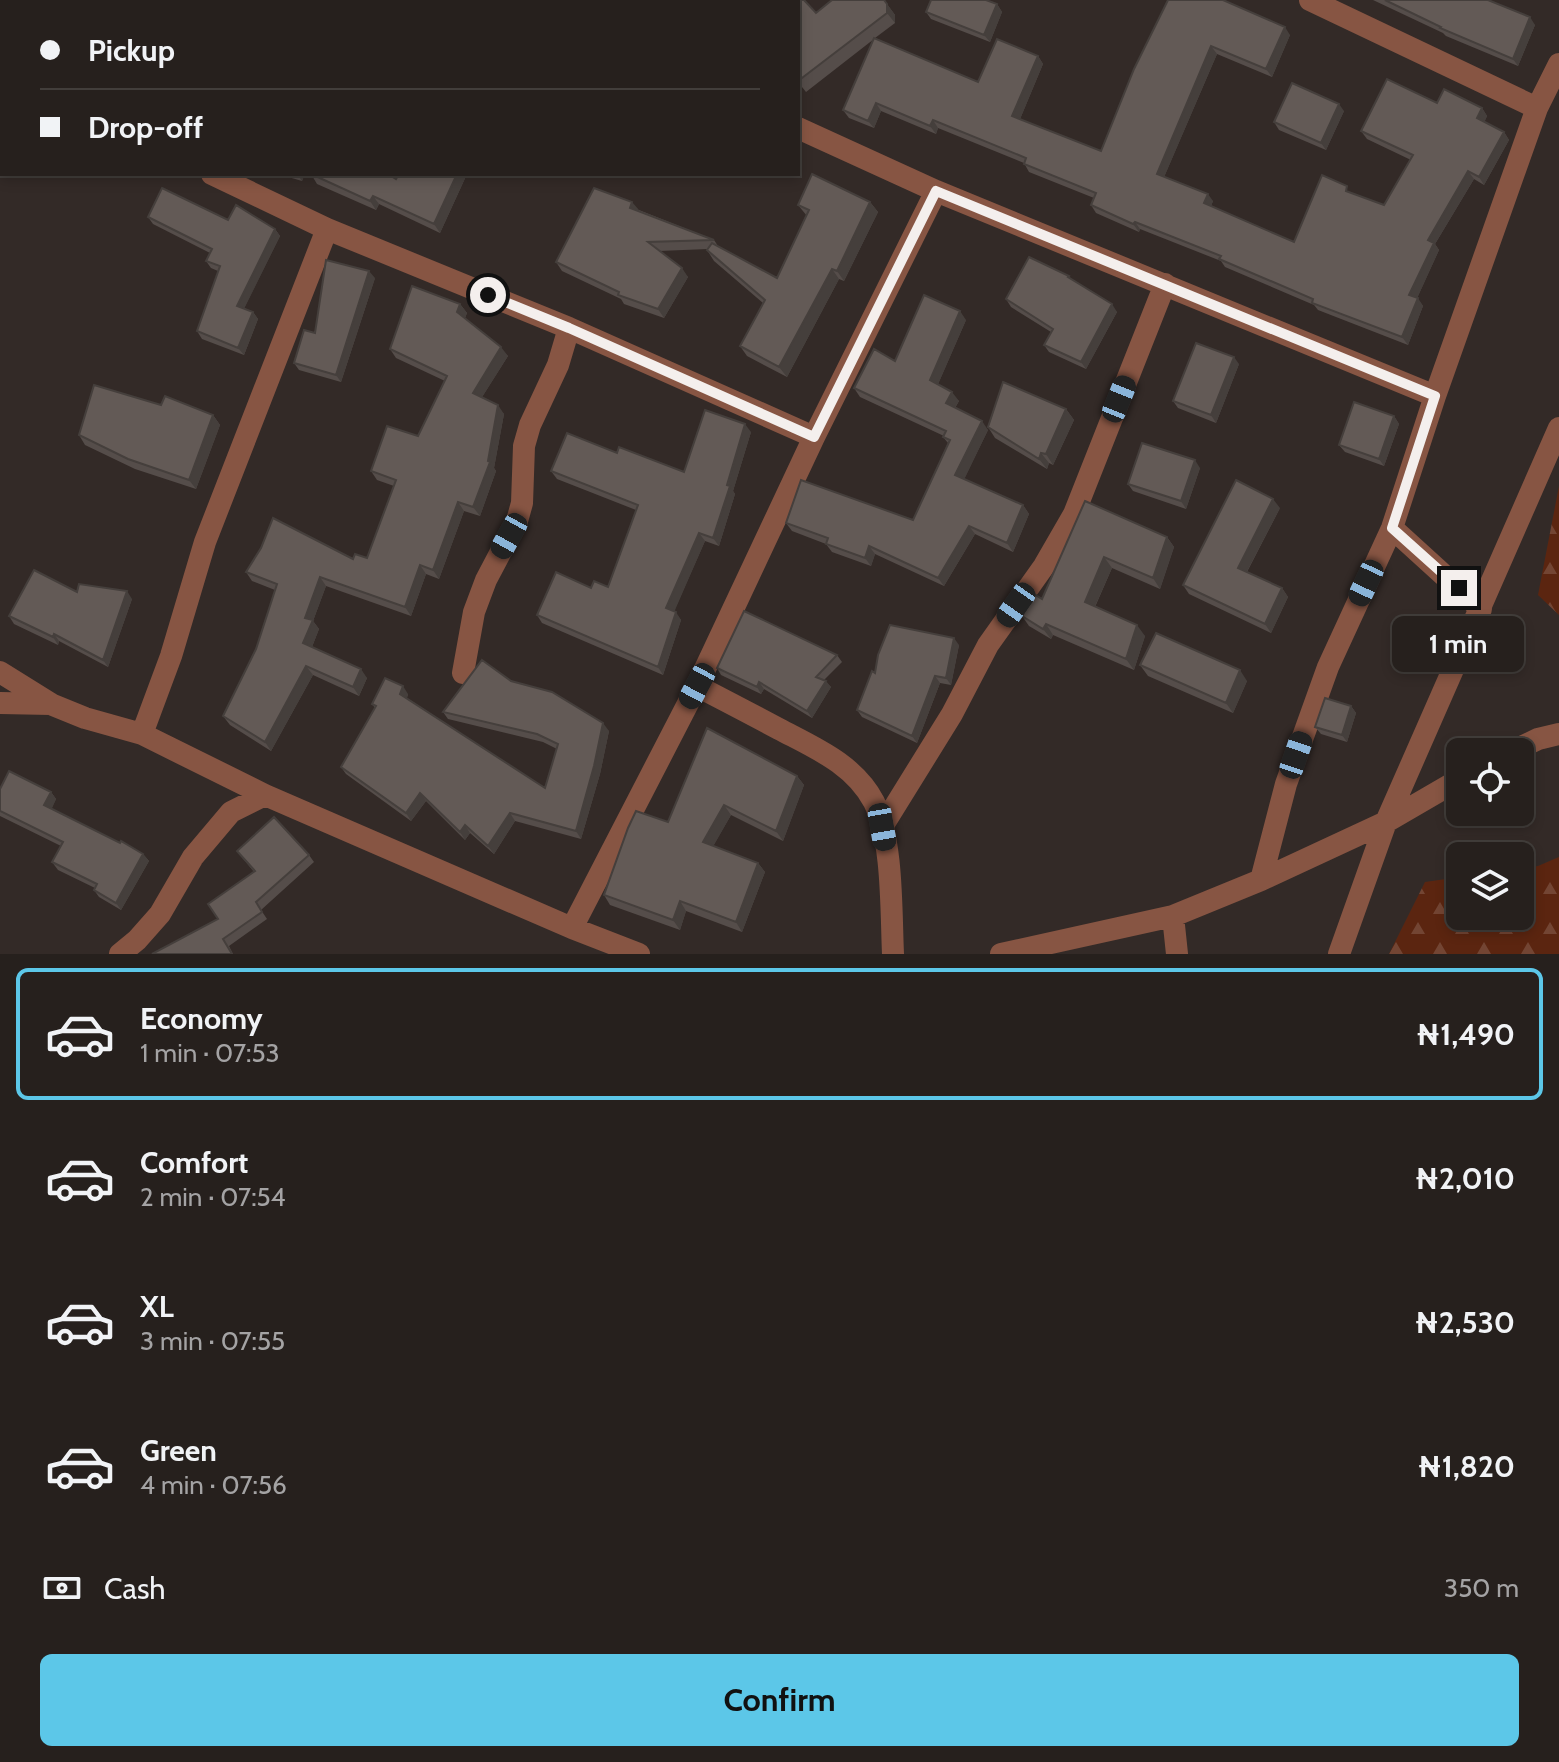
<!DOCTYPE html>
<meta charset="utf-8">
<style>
:root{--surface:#26201d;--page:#322d2a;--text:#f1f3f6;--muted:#a4a3a4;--line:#423e3b;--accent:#5cc7e8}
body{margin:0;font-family:Cabin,sans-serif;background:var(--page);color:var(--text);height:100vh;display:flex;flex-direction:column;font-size:30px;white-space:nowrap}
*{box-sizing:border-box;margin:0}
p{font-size:26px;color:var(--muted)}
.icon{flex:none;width:44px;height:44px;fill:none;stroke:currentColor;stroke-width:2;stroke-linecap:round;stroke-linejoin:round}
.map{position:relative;height:954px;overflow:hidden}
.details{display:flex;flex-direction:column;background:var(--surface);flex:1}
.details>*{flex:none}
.banner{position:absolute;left:0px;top:0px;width:800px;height:176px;box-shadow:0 4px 12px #0003,0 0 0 2px var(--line);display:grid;align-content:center;height:176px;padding:0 40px;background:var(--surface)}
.tools{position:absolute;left:1446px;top:738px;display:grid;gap:16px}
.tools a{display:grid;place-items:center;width:88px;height:88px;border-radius:12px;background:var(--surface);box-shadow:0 4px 12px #0003,0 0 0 2px var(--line);font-size:40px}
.end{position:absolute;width:36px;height:36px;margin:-18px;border:10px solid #f4efed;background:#111;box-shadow:0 0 0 4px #111}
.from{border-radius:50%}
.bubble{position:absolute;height:56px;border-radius:12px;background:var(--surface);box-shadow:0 4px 12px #0003,0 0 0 2px var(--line);font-size:26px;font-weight:800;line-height:56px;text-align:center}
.car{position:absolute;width:24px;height:48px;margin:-24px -12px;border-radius:10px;box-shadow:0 0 6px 2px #0007;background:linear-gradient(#222 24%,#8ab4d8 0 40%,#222 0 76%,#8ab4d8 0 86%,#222 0)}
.banner b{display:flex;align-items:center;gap:28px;height:76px;font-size:30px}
.banner b+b{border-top:2px solid var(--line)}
.banner i{width:20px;height:20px;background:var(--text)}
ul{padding:14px 0 0;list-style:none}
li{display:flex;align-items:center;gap:24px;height:132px;margin:0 16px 12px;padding:0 24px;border:4px solid transparent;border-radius:12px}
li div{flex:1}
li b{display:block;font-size:30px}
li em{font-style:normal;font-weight:800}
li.selected{border-color:var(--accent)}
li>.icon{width:72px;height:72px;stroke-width:1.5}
.pay{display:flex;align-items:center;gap:20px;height:88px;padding:0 40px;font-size:30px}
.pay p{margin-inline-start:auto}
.cta{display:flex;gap:16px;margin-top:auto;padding:16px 40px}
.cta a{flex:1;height:92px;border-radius:12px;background:var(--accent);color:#111;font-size:32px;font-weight:800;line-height:92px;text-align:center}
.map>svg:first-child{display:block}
</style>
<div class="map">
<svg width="1559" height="954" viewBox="0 0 1559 954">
<defs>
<pattern id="forest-firs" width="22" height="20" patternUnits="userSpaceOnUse" patternTransform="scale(2)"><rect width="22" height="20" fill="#5b2510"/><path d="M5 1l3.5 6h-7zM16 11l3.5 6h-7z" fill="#734533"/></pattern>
</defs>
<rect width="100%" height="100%" fill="#332a27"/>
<path fill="url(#forest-firs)" d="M1559,486V615L1538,595Z
M1559,857V954H1389L1425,882L1460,877V916H1520V869L1538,866Z"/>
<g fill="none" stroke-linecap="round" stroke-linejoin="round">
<path stroke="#875543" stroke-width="22" d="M505,0L510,2
M1310,0L1537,108
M729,2L731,0
M0,6L2,10
M0,124H2
M798,128L936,191L1435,396
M212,174L327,229L569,328L814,437
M1392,528L1481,609
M0,672L53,705L85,718L142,734L265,795L572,928L639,954
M463,673L474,612L486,580L517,521L522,503L524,446L530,425L558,365L569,328
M697,686C724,700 751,714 779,729C815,748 854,764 874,802C893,840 891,911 893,954
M0,703L51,704
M142,734L171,656L205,542L327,229
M1511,752L1538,739L1559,734
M882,827L952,714L988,645L1044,566L1074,514L1165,284
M1261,880L1286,784L1328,667L1392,528L1435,396L1537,108L1559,64
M1173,916L1177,954
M572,928L697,686L814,437L936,191
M120,954L137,940L160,914L193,857L231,812L265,795
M1001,954L1173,916L1261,880L1386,822L1460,779
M1339,954L1386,822L1559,428"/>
</g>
<path fill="#554d4a" d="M884,0L895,15V23L875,38L978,82L1038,56L1043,64L1020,119L1101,151L1168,0L1290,35L1272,77L1217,54L1164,177L1213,201L1211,206L1294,242L1353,193L1384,205L1411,160L1367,139L1361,131L1437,103L1482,108L1487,116L1484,122L1504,132L1509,140L1484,185L1474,179L1435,244L1439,250L1417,298L1423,306L1408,345L1318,310L1314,305L1225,267L1221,261L1140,229L1139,232L1096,213L1091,205L1094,198L1029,172L1024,163L938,128L936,134L881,111L874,128L849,118L843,110L874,39L806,92L798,82V2L816,13Z
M1373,0H1490L1535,25L1518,66L1446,36L1443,33Z
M997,4L1002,12L990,42L931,19L926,12Z
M2,14V85L0,86V15Z
M1344,111L1326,150L1279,130L1274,122Z
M278,174H305L302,181Z
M311,174H398L396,178L399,174H467L440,233L379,204L376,210L317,184Z
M870,202L878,212L844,281L839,279L787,377L747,356L740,346L763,303L714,261L707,250L708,249L659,251L688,277L664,318L624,304L621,299L562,271L556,262L639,210L714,240L718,246L777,278L807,216L798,205Z
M148,217L228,220L275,229L280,236L244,308L253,312L258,319L244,355L202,339L197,331L218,271L211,268L206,261L210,253L153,224Z
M1069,276L1071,279L1117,312L1086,369L1049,352L1044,345L1051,332L1011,307L1006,299Z
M375,278L341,382L299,370L294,363L315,333Z
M460,304L467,313L465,318L508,356L482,397L504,414L494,468L496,471L480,516L464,511L439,579L426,574L411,616L326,586L313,621L319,629L312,647L367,678L359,696L313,675L271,751L230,725L223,716L256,649L275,590L252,581L246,572L367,558L394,486L377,480L371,471L418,436L445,381L396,358L390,349Z
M966,320L938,384L959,401L955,408L988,430L964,479L1023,505L1029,514L1013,552L975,534L944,586L875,554L871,566L832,552L826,544L792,531L786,523L913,520L948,443L943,437L944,436L860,397L854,388L895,361Z
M1239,364L1216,423L1178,408L1173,401Z
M161,405L213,415L220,425L196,489L135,469L85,445L79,435Z
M1066,409L1074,420L1053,465L1049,463L1047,469L995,438L988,427Z
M1394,416L1399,424L1384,466L1345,452L1339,445Z
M751,432L733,491L735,494L719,546L705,541L674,611L681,620L663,675L542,623L537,615L591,588L608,587L636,510L557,479L551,471L684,472Z
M1200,468L1186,509L1133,491L1128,484Z
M1085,501L1167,537L1174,547L1160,589L1112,568L1095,607L1145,636L1134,670L1053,635L1051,639L1029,626L1022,616L1042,599Z
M1280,508L1247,572L1282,588L1288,597L1271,633L1189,594L1183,585Z
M132,599L108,667L59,641L58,645L14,624L9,616Z
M959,645L951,685L940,683L917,743L862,717L857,710L875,673Z
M837,655L842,662L824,680L831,687L812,718L764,689L761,694L721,675L717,668Z
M1140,665L1247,681L1233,713L1148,676Z
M511,681L609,731L600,774L581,839L515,821L494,854L470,833L465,840L426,801L411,821L346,774L341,767L375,708L372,704L408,694L407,698L545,788L557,749L543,742L448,719L443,712Z
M1351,706L1356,713L1347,742L1321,734L1315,727Z
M797,776L804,785L783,841L731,815L713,846L758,863L765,872L742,932L686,911L680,930L610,905L604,895L668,822Z
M1520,788L1528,808L1520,811Z
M0,789L51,792L56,799L51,809L143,854L149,861L121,910L99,897L94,890L95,888L58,870L52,862L61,846L0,816Z
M1466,812H1517L1489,823L1486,819L1473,824Z
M237,851L309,855L314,862L261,910L267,919L229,946L233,954H152L218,919L254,872Z"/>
<path fill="#453f3c" d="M410,0H422L420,2H408Z
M887,4L895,15V23L887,13Z
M997,4L1002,12L990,42L984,35Z
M1530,17L1535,25L1518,66L1513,59Z
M1285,27L1290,35L1272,77L1266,69Z
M1211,46L1217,54L1162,182L1157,174Z
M1038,56L1043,64L1018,124L1012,116Z
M876,103L881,111L874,128L868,121Z
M1339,104L1344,111L1326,150L1321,143Z
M1482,108L1487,116L1483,126L1477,118Z
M933,120L938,128L936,134L930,126Z
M1504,132L1509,140L1484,185L1479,177Z
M1468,171L1474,179L1435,244L1439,250L1415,303L1409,295L1428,240Z
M297,174H305L302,181Z
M388,174H398L394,183Z
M457,174H467L440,233L434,224Z
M1208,194L1213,201L1209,211L1204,203Z
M373,196L379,204L376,210L370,201Z
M632,202L639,210L636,216L630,208Z
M870,202L878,212L844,281L837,271Z
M1135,222L1140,229L1139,232L1133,224Z
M275,229L280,236L242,313L237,306Z
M682,268L688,277L664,318L658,309Z
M832,269L839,279L787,377L779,367Z
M369,271L375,278L341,382L336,375Z
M1418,298L1423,306L1408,345L1402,337Z
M460,304L467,313L464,320L457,312Z
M1112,304L1117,312L1086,369L1081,362Z
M960,311L966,320L936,389L930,380Z
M253,312L258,319L244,355L238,348Z
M501,347L508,356L479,402L473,393Z
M1234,357L1239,364L1216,423L1211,415Z
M952,392L959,401L952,412L946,403Z
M498,405L504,414L494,468L496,471L480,516L473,507L488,461Z
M1066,409L1074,420L1053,465L1046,454Z
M213,415L220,425L196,489L189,480Z
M1394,416L1399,424L1384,466L1379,459Z
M982,421L988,430L962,484L955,475Z
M745,424L751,432L733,491L735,494L719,546L713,538Z
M1041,453L1049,463L1047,469L1039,459Z
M1195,460L1200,468L1186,509L1181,501Z
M1273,499L1280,508L1244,577L1238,568Z
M458,502L464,511L439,579L433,570Z
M1023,505L1029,514L1013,552L1007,543Z
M969,526L975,534L944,586L938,578Z
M699,533L705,541L672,617L666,608Z
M1167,537L1174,547L1160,589L1153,578Z
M869,546L875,554L871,566L865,558Z
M1104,557L1112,568L1092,613L1085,602Z
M420,565L426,574L411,616L405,607Z
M320,577L326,586L313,621L319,629L310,652L303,643L305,618Z
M1282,588L1288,597L1271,633L1265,624Z
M127,591L132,599L108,667L103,660Z
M676,612L681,620L663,675L658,667Z
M1046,624L1053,635L1051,639L1043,629Z
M1137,625L1145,636L1134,670L1126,659Z
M54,634L59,641L58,645L53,637Z
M954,638L959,645L951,685L946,678Z
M306,666L313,675L271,751L265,742Z
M361,669L367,678L359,696L353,687Z
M1240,670L1247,681L1233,713L1226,703Z
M935,676L940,683L917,743L912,736Z
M826,681L831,687L812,718L807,711Z
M759,682L764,689L761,694L757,687Z
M403,686L408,694L405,702L400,694Z
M1351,706L1356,713L1347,742L1342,735Z
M603,723L609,731L600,774L581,839L576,831Z
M797,776L804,785L783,841L776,831Z
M1520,788L1528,808L1523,801L1520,793Z
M51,792L56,799L50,813L44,805Z
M420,793L426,801L411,821L406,813Z
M724,805L731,815L710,852L703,842Z
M510,813L515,821L494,854L488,846Z
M465,825L470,833L465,840L460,832Z
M143,854L149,861L121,910L116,903Z
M758,863L765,872L742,932L736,922Z
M680,901L686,911L680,930L673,920Z"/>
<path fill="#635a56" stroke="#453f3c" stroke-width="2" d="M37,0H48L49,2H32Z
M306,0H410L408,2H308Z
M744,0H804L816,13L832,0H884L887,4V13L798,81V2H742Z
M931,0H986L997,4L984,35L926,12Z
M1168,0H1223L1285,27L1266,69L1211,46L1157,174L1208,194L1204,203L1294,242L1322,175L1347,186L1346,191L1384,205L1413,155L1361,131L1387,79L1437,103L1444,89L1482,108L1477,118L1504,132L1479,177L1468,171L1428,240L1434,243L1409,295L1418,298L1402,337L1312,303L1313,299L1219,259L1221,256L1135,222L1133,224L1091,205L1096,193L1024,164L1026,158L933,120L930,126L876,103L868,121L843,110L874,38L978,82L997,39L1038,56L1012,116L1101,151L1134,69Z
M1385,0H1488L1530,17L1513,59L1440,28L1441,27Z
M2,14V73L0,74V15Z
M1292,83L1339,104L1321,143L1274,122Z
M311,174H388L396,179L399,174H457L434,224L373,196L370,201Z
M812,174L870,202L837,271L832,269L779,367L740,346L765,300L707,250L712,243L777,278L809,210L798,205Z
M162,188L228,220L236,205L275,229L237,306L253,312L238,348L197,331L220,266L206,261L212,249L148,217Z
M594,188L632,202L630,208L714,240L648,242L682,268L658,309L618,295L619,292L556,262Z
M1029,257L1069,276L1068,277L1112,304L1081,362L1044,345L1053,329L1006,299Z
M326,260L369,271L336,375L294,363L304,330L315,333Z
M412,286L460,304L457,312L501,347L473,393L498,405L488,461L490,462L473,507L458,502L433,570L420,565L405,607L320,577L305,618L313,620L303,643L361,669L353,687L306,666L265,742L223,716L256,649L277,584L246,572L261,548L273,518L353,559L355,554L367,558L396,480L371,471L387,426L418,436L447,376L390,349Z
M924,295L960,311L930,380L952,392L946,403L982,421L955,475L1023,505L1007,543L969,526L938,578L869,546L865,558L826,544L828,538L786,523L801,480L913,520L950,440L943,437L946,431L854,388L874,349L895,361Z
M1196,343L1234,357L1211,415L1173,401Z
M1003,382L1066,409L1046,454L1041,453L1039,459L988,427Z
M94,385L161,405L165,396L213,415L189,480L128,459L79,435Z
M1354,402L1394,416L1379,459L1339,445Z
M705,410L745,424L727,485L730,486L713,538L699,533L666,608L676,612L658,667L537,615L556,572L591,588L594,581L608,587L638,505L551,471L567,433L617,453L619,447L684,472Z
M1142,443L1195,460L1181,501L1128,484Z
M1236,480L1273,499L1238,568L1282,588L1265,624L1183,585Z
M1085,501L1167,537L1153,578L1104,557L1085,602L1137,625L1126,659L1046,624L1043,629L1022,616L1034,594L1042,599Z
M34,570L77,592L79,584L127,591L103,660L54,634L53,637L9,616Z
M744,611L837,655L816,677L826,681L807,711L759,682L757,687L717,668Z
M890,625L954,638L946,678L935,676L912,736L857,710L872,671L875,673L878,655Z
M1156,633L1240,670L1226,703L1140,665Z
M482,660L511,681L552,692L603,723L594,766L576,831L510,813L488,846L465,825L460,832L420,793L406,813L341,767L376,706L372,704L385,678L403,686L400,694L545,788L558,744L537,734L443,712Z
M1325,698L1351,706L1342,735L1315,727Z
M707,728L797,776L776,831L724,805L703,842L758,863L736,922L680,901L673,920L604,895L628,828L636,811L668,822Z
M9,771L51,792L44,805L120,843L121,841L143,854L116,903L94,890L97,884L52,862L63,842L0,811V789Z
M1466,812H1482L1468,818Z
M1482,812H1495L1484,816Z
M274,817L309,855L256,902L262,912L223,939L232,954H152L218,919L208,904L255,871L237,851Z"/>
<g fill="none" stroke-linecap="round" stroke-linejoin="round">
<path stroke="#f4efed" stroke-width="10" d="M488,295L569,328L814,437L936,191L1435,396L1392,528L1459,588"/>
</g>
</svg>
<div class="tools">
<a><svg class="icon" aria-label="locate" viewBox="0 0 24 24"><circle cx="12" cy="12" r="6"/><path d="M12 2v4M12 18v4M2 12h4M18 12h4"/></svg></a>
<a><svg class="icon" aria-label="layers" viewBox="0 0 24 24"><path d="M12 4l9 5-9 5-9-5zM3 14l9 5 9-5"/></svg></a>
</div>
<i class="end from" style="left:488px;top:295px"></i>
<i class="end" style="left:1459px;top:588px"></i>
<div class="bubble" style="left:1392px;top:616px;width:132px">1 min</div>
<i class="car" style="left:1119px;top:399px;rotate:22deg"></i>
<i class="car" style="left:509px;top:536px;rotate:209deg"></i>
<i class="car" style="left:1366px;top:583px;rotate:205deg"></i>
<i class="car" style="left:1016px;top:605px;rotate:215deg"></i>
<i class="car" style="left:697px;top:686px;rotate:208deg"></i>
<i class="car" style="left:1296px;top:755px;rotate:19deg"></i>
<i class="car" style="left:882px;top:827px;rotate:170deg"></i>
<div class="banner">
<b><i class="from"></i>Pickup</b>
<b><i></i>Drop-off</b>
</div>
</div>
<section class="details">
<ul>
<li class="selected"><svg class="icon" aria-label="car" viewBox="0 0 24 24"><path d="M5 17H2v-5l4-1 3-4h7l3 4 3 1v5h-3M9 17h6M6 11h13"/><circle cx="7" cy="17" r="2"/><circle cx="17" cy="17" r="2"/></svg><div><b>Economy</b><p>1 min · 07:53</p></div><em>₦1,490</em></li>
<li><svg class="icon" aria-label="car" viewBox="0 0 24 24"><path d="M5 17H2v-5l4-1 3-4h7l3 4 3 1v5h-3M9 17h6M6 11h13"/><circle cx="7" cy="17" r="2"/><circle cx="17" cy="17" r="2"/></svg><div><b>Comfort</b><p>2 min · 07:54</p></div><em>₦2,010</em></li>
<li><svg class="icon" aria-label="car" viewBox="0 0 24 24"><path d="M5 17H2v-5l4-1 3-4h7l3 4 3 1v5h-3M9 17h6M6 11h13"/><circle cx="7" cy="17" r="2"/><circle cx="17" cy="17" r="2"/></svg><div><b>XL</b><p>3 min · 07:55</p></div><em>₦2,530</em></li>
<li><svg class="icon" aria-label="car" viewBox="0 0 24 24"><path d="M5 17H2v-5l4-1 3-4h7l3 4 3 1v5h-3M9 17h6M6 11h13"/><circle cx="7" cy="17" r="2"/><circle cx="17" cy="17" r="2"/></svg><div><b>Green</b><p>4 min · 07:56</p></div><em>₦1,820</em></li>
</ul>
<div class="pay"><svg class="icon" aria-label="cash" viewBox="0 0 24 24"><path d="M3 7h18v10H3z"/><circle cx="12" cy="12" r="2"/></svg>Cash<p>350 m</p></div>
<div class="cta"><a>Confirm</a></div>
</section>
